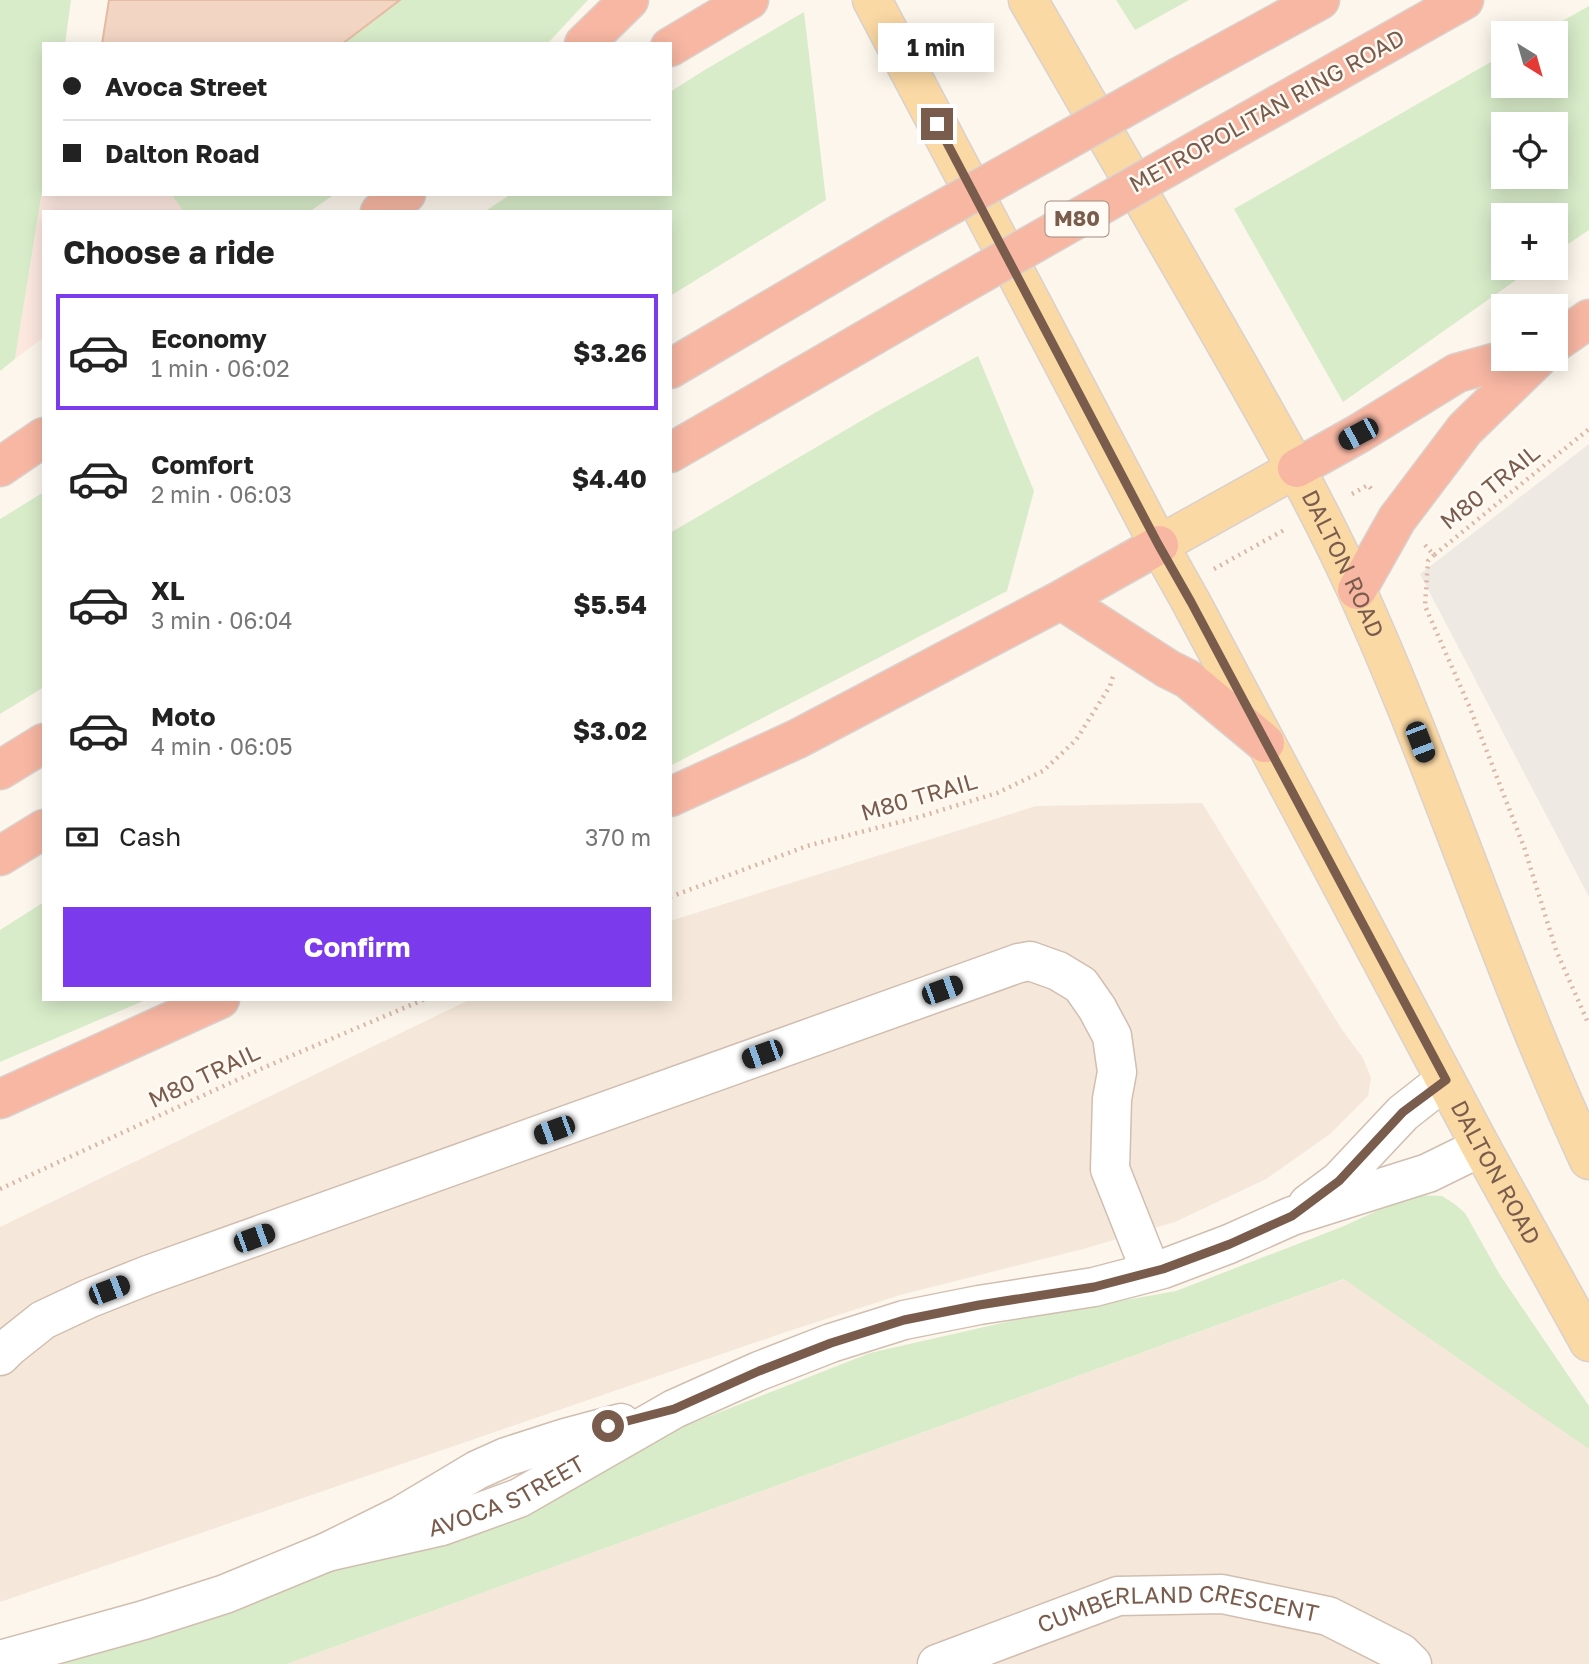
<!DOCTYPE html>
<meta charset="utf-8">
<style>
:root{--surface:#fff;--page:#f6f6f6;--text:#222;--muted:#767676;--line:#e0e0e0;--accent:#7c3aed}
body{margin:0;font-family:"Golos Text",sans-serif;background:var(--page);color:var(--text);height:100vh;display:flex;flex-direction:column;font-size:26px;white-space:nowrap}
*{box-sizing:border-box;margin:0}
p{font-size:23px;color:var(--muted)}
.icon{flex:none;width:38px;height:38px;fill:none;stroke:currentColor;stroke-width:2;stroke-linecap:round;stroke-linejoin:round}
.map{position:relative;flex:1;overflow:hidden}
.side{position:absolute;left:42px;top:210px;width:630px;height:791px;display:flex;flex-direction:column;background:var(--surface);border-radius:0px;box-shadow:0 4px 18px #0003}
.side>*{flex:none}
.banner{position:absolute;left:42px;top:42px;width:630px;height:154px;border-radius:0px;box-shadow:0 4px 18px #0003;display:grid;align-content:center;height:154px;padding:0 21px;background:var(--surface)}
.needle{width:46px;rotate:143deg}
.buttons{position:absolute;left:1491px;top:21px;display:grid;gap:14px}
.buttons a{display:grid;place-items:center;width:77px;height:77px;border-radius:0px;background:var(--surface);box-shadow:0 4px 18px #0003;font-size:35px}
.end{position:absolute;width:32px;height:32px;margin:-16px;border:9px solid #7a5c4d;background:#fff;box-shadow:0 0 0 4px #fff}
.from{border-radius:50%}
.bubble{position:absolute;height:49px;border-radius:0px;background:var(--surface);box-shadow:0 4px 18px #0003;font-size:23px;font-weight:700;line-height:49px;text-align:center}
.car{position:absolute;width:21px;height:42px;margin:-21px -10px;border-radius:9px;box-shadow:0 0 5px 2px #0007;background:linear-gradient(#222 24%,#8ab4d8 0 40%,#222 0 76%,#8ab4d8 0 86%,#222 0)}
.banner b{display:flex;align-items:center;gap:24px;height:66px;font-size:26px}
.banner b+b{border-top:2px solid var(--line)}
.banner i{width:18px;height:18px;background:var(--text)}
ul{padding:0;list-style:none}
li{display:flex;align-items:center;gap:21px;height:116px;margin:0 14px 10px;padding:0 7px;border:4px solid transparent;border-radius:0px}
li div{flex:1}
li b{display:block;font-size:26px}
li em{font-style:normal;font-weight:700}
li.selected{border-color:var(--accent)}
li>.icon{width:63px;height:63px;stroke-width:1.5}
h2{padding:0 21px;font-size:32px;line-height:84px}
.pay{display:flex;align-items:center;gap:18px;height:77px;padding:0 21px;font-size:26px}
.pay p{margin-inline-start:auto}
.primary-button{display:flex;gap:14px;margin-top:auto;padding:14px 21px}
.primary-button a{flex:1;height:80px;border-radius:0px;background:var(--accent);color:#fff;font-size:28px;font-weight:700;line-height:80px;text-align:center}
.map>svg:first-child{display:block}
</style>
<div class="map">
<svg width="1589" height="1664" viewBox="0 0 1589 1664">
<rect width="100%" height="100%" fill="#fdf6ec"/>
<path fill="#f5e8da" d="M1202,803L1341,1028L1363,1058L1371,1078L1368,1096L1330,1134L1266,1179L1175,1222L1083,1249L900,1295L789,1331L0,1602V1227L471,999H670V921L1036,806Z
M1345,1279L1589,1448V1664H287Z"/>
<path fill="#fde8e0" d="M44,179V194H171L184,212H44V337L15,359Z"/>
<path fill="#efe9e4" d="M1589,444V897L1420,574Z"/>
<path fill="#d8ecc9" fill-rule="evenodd" d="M0,0H71L65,44H44V179L15,359L0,371Z
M400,0H588L547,44H342Z
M1116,0H1189L1135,30Z
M1589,6V230L1556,252V215H1503V268H1533L1343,402L1234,209L1503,55V86H1556V33H1541ZM1556,124V177H1503V124Z
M804,12L826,200L670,296V212H484L511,194H670V92L703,71Z
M171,194H335L309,212H184Z
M978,356L1034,491L1007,591L670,766V533L878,411Z
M44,492V687L0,714V519Z
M44,902V999H148L0,1062V930Z
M1411,1195L1442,1196L1456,1205L1465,1213L1500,1275L1589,1406V1449L1344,1279L287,1664H38L613,1454L870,1353L1015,1320L1176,1291L1344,1226Z"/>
<path fill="#f3d5c3" stroke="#e6bba3" stroke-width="2" d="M109,0H400L342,44H102Z"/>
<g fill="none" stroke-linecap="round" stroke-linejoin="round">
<defs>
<g id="minor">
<path d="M1308,1204L1339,1181L1403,1113L1445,1080"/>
<path d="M0,1356L9,1347L43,1320L90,1298L148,1275L1019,963L1030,961L1058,971L1081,985L1097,1008L1112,1036L1117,1072L1112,1099L1110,1169L1151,1272"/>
<path id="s1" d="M327,1552L442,1526L519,1498L674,1409L759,1371L831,1343L904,1320L979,1305L1094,1287L1163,1269L1229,1244L1292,1216L1428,1173L1481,1147"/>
<path d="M0,1660L144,1620L225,1594L327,1552L400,1516L477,1470L506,1457L565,1438L621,1423"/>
<path id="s2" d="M937,1664L1118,1596L1222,1594L1328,1616L1401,1653L1412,1664"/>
</g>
<g id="major">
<path id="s3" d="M872,0L1159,545L1191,602L1481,1147L1589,1342"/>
<path id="s4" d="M1028,0C1087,103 1147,206 1206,309C1259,401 1312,493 1356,589C1441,776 1502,973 1589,1160"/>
<path d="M1159,545L1297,468"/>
</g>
<path id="highway" d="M584,44L629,0
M670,47L749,0
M1181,76L1320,0
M1217,139L1464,0
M380,212L406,194
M1556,342L1589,319
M670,369L901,233
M670,453L938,298
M0,467L44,437
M1297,468L1358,434L1457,373L1508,359
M1357,590L1397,519L1465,429L1537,359
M1061,600L1168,669L1188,679L1265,743
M0,770L44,743
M670,797L797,739L1061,600L1159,545
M0,856L44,829
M0,1099L220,999"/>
</defs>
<use href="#minor" stroke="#d1beb0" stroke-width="41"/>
<use href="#major" stroke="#dad1cd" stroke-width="41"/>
<use href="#highway" stroke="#dad1cd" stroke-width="41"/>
<path stroke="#d9b8a5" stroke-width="4.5" stroke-dasharray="2 5" stroke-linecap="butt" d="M1352,494L1368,485L1373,491
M1425,545L1434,555L1589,429
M1434,555L1428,561L1425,606L1470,708L1524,847L1556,950L1589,1025
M1214,569L1286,529
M670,897L807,846L919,817L997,793L1043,771L1076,740L1110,686L1113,676
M0,1189L265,1067L425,999"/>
<use href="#minor" stroke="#fff" stroke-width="38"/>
<use href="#major" stroke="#fbd9a5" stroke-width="38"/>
<use href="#highway" stroke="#f7b7a3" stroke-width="38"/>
<defs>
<path id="highway-bridge" d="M901,233L1181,76
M938,298L1217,139"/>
</defs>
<use href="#highway-bridge" stroke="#dad1cd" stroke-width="41" stroke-linecap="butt"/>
<use href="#highway-bridge" stroke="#f7b7a3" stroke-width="38"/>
</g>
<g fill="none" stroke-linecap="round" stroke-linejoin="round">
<path stroke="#7a5c4d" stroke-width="9" d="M608,1426L674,1409L759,1371L831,1343L904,1320L979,1305L1094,1287L1163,1269L1230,1244L1292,1216L1339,1181L1403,1112L1446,1080L1191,602L1158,544L937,124"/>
</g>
<g text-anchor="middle" stroke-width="5" stroke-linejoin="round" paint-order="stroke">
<rect fill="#fffaf3" stroke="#a28b7f" stroke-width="2" x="1045.5" y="201.5" width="63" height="35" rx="5"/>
<g font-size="21" font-weight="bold" fill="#7a5c4d">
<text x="1077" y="226">M80</text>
</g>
<g font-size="23" fill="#7a5c4d" stroke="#fffaf3">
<text transform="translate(1267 111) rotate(-29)" y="8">METROPOLITAN RING ROAD</text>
<text transform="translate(1490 487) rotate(-39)" y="8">M80 TRAIL</text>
<text dy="8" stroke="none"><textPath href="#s4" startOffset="646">DALTON ROAD</textPath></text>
<text transform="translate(919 797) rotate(-16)" y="8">M80 TRAIL</text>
<text transform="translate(204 1076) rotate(-25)" y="8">M80 TRAIL</text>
<text dy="8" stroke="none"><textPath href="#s3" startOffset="1328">DALTON ROAD</textPath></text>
<text dy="8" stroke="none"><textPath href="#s1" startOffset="189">AVOCA STREET</textPath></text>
<text dy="8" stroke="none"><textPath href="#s2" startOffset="252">CUMBERLAND CRESCENT</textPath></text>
</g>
</g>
</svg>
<div class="buttons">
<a><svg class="needle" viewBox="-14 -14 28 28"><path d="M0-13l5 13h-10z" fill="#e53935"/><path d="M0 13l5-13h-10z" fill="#767676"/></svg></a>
<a><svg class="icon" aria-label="locate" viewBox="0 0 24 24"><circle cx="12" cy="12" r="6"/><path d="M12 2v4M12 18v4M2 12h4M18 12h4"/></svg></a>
<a>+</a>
<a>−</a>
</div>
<i class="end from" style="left:608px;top:1426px"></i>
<i class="end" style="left:937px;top:124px"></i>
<div class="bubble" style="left:878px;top:23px;width:116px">1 min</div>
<i class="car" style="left:1358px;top:434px;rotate:242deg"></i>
<i class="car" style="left:1420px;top:742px;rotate:159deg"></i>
<i class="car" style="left:942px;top:990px;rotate:70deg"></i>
<i class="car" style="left:762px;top:1054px;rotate:250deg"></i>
<i class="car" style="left:554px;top:1130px;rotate:250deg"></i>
<i class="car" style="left:254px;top:1238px;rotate:70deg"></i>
<i class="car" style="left:109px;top:1290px;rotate:69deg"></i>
<div class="banner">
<b><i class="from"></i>Avoca Street</b>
<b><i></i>Dalton Road</b>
</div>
<section class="side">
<h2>Choose a ride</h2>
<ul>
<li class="selected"><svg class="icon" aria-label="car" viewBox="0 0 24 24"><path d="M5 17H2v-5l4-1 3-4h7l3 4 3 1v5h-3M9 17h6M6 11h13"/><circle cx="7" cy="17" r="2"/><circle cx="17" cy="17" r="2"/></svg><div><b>Economy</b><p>1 min · 06:02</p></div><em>$3.26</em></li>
<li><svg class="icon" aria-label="car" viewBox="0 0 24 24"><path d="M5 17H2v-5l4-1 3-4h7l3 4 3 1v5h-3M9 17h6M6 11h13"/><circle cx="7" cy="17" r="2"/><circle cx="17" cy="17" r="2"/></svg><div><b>Comfort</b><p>2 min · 06:03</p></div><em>$4.40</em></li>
<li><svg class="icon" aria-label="car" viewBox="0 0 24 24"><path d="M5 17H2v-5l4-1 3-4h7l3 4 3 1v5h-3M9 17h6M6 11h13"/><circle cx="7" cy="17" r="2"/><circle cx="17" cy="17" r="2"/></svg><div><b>XL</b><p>3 min · 06:04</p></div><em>$5.54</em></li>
<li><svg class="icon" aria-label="car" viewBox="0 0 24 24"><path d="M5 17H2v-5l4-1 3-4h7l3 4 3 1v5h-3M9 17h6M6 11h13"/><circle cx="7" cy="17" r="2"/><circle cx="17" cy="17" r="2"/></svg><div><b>Moto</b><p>4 min · 06:05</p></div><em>$3.02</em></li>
</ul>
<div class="pay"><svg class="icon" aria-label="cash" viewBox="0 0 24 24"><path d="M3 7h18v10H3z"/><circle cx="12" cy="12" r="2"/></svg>Cash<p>370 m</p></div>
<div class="primary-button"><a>Confirm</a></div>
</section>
</div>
